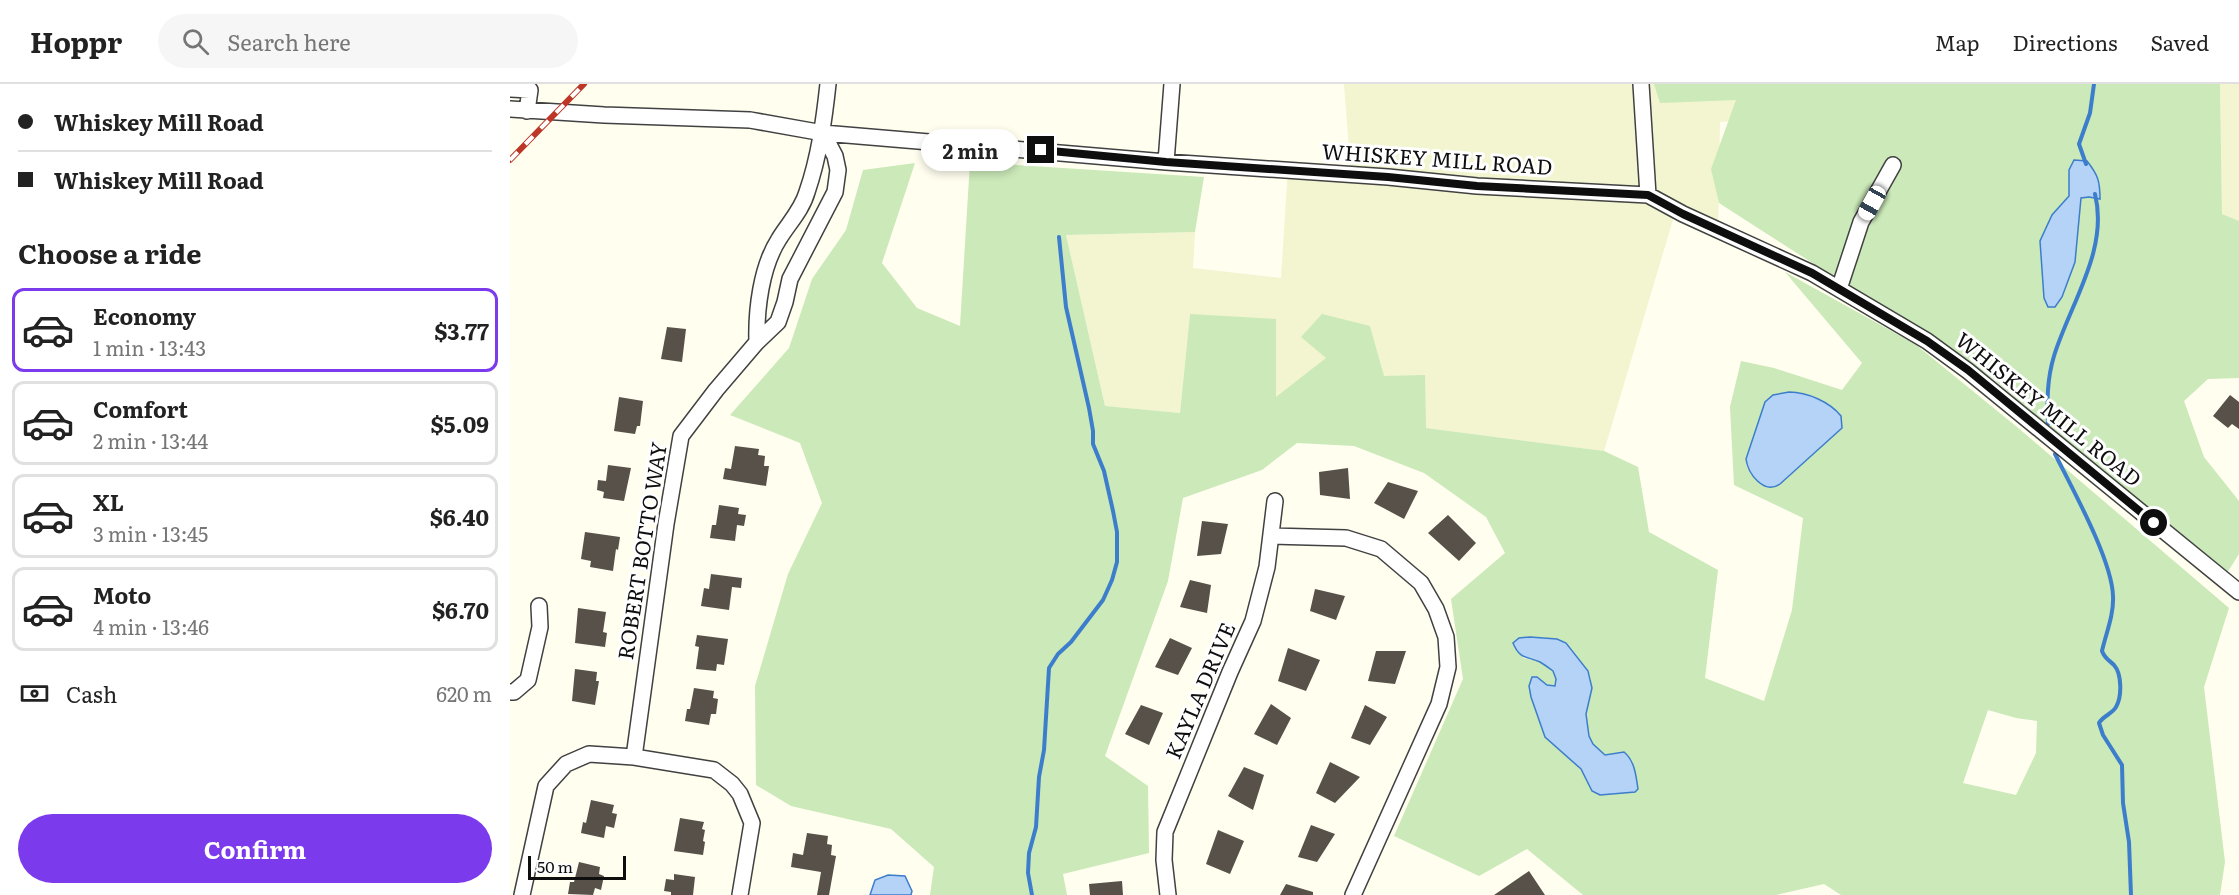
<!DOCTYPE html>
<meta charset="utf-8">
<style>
:root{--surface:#fff;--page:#f6f6f6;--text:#222;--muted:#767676;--line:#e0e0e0;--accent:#7c3aed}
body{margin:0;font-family:Literata,serif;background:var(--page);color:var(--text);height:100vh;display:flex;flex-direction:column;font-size:22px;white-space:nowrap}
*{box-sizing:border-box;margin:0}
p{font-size:20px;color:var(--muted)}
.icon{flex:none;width:33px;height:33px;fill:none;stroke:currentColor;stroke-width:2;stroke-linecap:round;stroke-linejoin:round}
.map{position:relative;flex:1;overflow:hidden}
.side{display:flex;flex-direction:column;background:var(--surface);width:510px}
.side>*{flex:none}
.top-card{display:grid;align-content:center;height:132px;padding:0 18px;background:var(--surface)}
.scale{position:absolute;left:18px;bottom:15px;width:98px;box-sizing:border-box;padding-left:6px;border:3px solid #0e0e0e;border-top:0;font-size:16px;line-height:21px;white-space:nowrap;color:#0e0e0e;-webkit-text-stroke:4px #fff;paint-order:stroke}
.end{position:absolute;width:27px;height:27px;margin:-14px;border:8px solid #0e0e0e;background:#fff;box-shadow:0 0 0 3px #fff}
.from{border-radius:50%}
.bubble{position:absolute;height:42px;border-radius:21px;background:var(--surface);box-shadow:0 3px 9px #0003;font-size:20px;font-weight:700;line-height:42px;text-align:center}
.car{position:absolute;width:18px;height:36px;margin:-18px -9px;border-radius:8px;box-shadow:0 0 4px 2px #0007;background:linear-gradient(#fff 24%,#345 0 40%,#fff 0 76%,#345 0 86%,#fff 0)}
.top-card b{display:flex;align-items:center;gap:21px;height:57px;font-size:22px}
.top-card b+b{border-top:2px solid var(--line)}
.top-card i{width:15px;height:15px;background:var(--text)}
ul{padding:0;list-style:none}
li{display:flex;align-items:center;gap:18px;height:84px;margin:0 12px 9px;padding:0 6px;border:3px solid var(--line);border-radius:12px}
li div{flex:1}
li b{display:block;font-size:22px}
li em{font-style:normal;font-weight:700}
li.on{border-color:var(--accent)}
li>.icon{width:54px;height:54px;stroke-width:1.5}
h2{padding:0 18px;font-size:27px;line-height:72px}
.pay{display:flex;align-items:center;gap:15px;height:66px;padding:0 18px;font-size:22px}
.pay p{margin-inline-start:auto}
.cta{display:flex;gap:12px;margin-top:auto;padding:12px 18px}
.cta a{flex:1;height:69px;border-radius:36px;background:var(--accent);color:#fff;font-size:24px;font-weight:700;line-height:69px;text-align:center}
header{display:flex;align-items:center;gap:36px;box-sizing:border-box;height:84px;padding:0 30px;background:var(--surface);border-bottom:2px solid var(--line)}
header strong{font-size:28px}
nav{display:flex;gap:33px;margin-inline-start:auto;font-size:21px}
.search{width:420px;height:54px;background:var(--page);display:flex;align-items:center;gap:15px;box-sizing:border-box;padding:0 21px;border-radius:33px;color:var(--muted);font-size:22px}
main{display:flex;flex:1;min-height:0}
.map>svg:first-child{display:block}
</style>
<header>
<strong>Hoppr</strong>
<div class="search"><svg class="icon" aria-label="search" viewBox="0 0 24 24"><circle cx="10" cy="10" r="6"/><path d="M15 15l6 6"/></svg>Search here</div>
<nav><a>Map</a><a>Directions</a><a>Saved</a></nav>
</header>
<main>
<section class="side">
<div class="top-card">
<b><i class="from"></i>Whiskey Mill Road</b>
<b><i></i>Whiskey Mill Road</b>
</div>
<h2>Choose a ride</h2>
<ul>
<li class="on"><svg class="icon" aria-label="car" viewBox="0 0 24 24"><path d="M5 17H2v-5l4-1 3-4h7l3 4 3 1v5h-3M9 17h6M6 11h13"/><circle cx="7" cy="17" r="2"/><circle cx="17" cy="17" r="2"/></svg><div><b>Economy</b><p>1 min · 13:43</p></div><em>$3.77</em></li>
<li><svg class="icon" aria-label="car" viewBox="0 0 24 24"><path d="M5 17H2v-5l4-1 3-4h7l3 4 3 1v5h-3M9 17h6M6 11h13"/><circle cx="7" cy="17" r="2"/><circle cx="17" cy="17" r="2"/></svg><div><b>Comfort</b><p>2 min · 13:44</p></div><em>$5.09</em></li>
<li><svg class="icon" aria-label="car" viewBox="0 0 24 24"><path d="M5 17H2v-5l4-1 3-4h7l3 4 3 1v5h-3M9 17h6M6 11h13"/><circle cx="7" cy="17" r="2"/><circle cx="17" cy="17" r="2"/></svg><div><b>XL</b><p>3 min · 13:45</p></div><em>$6.40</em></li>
<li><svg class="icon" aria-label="car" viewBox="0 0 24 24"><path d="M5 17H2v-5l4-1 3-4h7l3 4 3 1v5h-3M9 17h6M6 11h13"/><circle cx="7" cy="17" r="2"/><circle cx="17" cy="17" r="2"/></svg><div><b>Moto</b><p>4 min · 13:46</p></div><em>$6.70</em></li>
</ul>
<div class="pay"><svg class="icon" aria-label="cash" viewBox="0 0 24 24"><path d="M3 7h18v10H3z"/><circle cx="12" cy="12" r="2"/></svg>Cash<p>620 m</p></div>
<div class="cta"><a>Confirm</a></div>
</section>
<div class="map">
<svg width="1729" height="811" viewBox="0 0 1729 811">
<rect width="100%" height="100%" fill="#fffeef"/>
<path fill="#f2f5cf" d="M834,0H1284L1286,33L1210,38L1208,150L1165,129L1094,367L916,344L874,293L860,242L766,314L680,230L670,329L595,322L556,151L685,148L683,184L771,194L778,85L841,91Z
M1710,0H1729V137L1712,130Z"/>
<path fill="#cbe9b9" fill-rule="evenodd" d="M1144,0H1710L1712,130L1729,137V294L1698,295L1674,317L1694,373L1729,417V470L1717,489L1635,424L1483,295L1209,119L1201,85L1226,16L1150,19ZM1559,86L1589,95L1590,115L1571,113L1565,178L1534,214L1530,157L1542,131L1559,112Z
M460,78L694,93L685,148L556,151L595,322L670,329L680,230L766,235V313L816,274L791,253L812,230L860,242L874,292L915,291L916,344L1094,367L1128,383L1139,448L1208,486L1195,594L1254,617L1282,526L1293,434L1224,401L1220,323L1231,277L1264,284L1332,306L1352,279L1275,188L1405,260L1507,343L1719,524L1694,603L1715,778L1710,811H1331L1314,800L1266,811H1073L1017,765L969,792L884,752L953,595L941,515L995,469L976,433L914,389L844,362L787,359L752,386L673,414L658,497L595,672L638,702L639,769L553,790L557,811H420L424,783L381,745L281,722L246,701L245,602L278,490L312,419L290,359L220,331L279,264L302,195L336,146L353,86L405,79L372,179L407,224L450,242ZM1279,308L1292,309L1319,320L1332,344L1270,400L1244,393L1236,381L1263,311ZM1032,553L1056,559L1080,591L1082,604L1076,630L1079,652L1083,660L1095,671L1107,669L1122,676L1128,705L1125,707L1090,711L1063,676L1035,653L1021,613L1027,593L1037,601L1045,602L1046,595L1044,587L1028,577L1013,574L1009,554ZM1478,626L1506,634L1527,637L1526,669L1506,711L1453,699Z"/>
<path fill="#b4d3f6" stroke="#3c7dcc" stroke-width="1.5" d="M1564,76L1577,77C1588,91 1590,97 1590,115L1579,113L1571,114L1565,178L1552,213L1545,223H1538L1534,214L1530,157L1542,131L1559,112V86Z
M1279,308C1297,308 1320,318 1331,332L1332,344L1270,400C1254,411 1238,390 1236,375L1255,318L1263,311Z
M1020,553L1047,555L1056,559L1078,587L1082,604L1076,630L1079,652L1083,660L1095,671L1114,668C1125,677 1126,692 1128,705L1125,708L1090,711L1082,707L1071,685L1035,653L1021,613L1019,602L1022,593H1027L1037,601L1045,602L1046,595L1043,587C1039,584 1035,581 1030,578C1017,572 1010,576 1003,559L1009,554Z
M378,791L395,792L402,807L401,811H360L365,796Z"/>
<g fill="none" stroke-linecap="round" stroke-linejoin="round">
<path stroke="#3c7dcc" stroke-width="4" d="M1576,80L1569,60L1580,29L1584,0
M1538,340C1537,317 1537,295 1544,272C1560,220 1599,166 1585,110
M1545,370C1562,404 1602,476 1603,512C1604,531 1596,549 1592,567C1595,575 1599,576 1604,581C1612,590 1612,613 1606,623C1602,630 1593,632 1589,639L1593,651L1612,681L1613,719L1619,758L1621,811
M522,811L518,789L519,769L526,743L529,693L534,666L539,584L548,570L561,558L593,516L602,496L607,478V448L603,427L594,387L583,360V347L579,324L556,223L549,153"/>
</g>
<path fill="#57514a" d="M157,243L176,245L172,278L151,275Z
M1720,311L1729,318V345L1722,340L1718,344L1703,332Z
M109,313L133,317L130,342H127L125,350L104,347Z
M225,362L249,365L248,371L255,372L254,382H259L256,402L213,395L215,384L221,385Z
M98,381L121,384L114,417L93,414L94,408L87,406L88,396L96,397Z
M838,384L840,415L810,411L809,388Z
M878,398L908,407L894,435L864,419Z
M209,421L229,424L228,430L236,431L234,442L227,441L225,457L200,454L202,441H206Z
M938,431L966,459L949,477L918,449Z
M692,437L718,440L711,470L687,472Z
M75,448L110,453L108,466L106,465L103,487L80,483L81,477L71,475Z
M201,490L232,494L231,504L222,503L219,526L191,522L194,504L199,505Z
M680,496L701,501L697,529L670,523Z
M805,505L835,512L826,536L800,527Z
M68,524L96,528L93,548L97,549L95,563L65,559Z
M187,551L218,555L214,581L207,580L206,587L186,585L189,563L185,562Z
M660,554L682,564L668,591L645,583Z
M778,564L810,576L796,607L768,597Z
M866,567H896L885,600L858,597Z
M65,585L87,588L86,597H89L85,621L62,617Z
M184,604L204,607L203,614L208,615L206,630H201L199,641L175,637L177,625H180Z
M761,620L781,634L767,661L744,650Z
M631,621L653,629L639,661L615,650Z
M855,621L877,633L860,661L841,654Z
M820,678L850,693L825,719L806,709Z
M734,683L754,691L743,726L718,712Z
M81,716L104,721L102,729L107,730L104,744L96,742L94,754L71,749L73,738L76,739Z
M170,734L194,738L192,745L195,746L193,757L195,758L193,771L164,767Z
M801,741L825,750L807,778L788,773Z
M708,746L734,757L720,790L696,780Z
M297,749L318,752L317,760L322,761L321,771L326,772L319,811H307L311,788L281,783L283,769L293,771Z
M69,778L90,783L89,790L94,792L91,806L85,804L83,811L58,810L60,798H64Z
M1019,787L1035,811H984Z
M164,790L185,793L183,811H161V808L154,807L156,795L164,796Z
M612,797L613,811H580L579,800Z
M776,800L803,808V811H770Z"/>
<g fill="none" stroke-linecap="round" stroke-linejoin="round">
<defs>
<path id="minor" d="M1131,0L1138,111
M0,5L20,6L17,27
M0,25L94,31L240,36L313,49L656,78L878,93L967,102L1138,111L1173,130L1302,189L1417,257L1458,287L1729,508
M656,78L662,0
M1329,205L1351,138L1383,81
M247,258C246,226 251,183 269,155C278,140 292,126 297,108C309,73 314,37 318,0
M761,452L836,454L871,465L911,499L926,525L936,553L938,583L929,620L843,811
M0,608H4L18,596L30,543L29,522
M124,673L156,440L171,352L206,306L247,258L268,238L275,218L280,195L325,108L328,86L325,72L313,49
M12,811L36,702L56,680L79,670L124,673L204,686L222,700L230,710L242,739L230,811
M658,811L654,776L655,748L720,588L743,537L757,483L765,417"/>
</defs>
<use href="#minor" stroke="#414141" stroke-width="18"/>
<use href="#minor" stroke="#fff" stroke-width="15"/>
<defs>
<path id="rail" d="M0,76L74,0"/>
</defs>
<use href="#rail" stroke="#bd3627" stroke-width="6"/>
<use href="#rail" stroke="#fff" stroke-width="4" stroke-dasharray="11" stroke-linecap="butt"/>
</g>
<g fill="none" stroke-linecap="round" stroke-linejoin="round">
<path stroke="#0e0e0e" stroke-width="8" d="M531,66L656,78L878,93L967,102L1138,111L1173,130L1302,189L1417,257L1458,286L1644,439"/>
</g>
<g text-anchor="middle" stroke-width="6" stroke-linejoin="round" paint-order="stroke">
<g font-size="21" fill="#0e0e0e" stroke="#fff">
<text transform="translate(927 76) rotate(4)" y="7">WHISKEY MILL ROAD</text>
<text transform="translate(1538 326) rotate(39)" y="7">WHISKEY MILL ROAD</text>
<text transform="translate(133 467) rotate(-81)" y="7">ROBERT BOTTO WAY</text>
<text transform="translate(691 607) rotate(-67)" y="7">KAYLA DRIVE</text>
</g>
</g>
</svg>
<div class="scale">50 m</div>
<i class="end from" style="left:1644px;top:439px"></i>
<i class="end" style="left:531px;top:66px"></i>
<div class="bubble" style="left:411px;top:45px;width:99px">2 min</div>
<i class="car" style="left:1362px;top:119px;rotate:209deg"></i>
</div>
</main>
